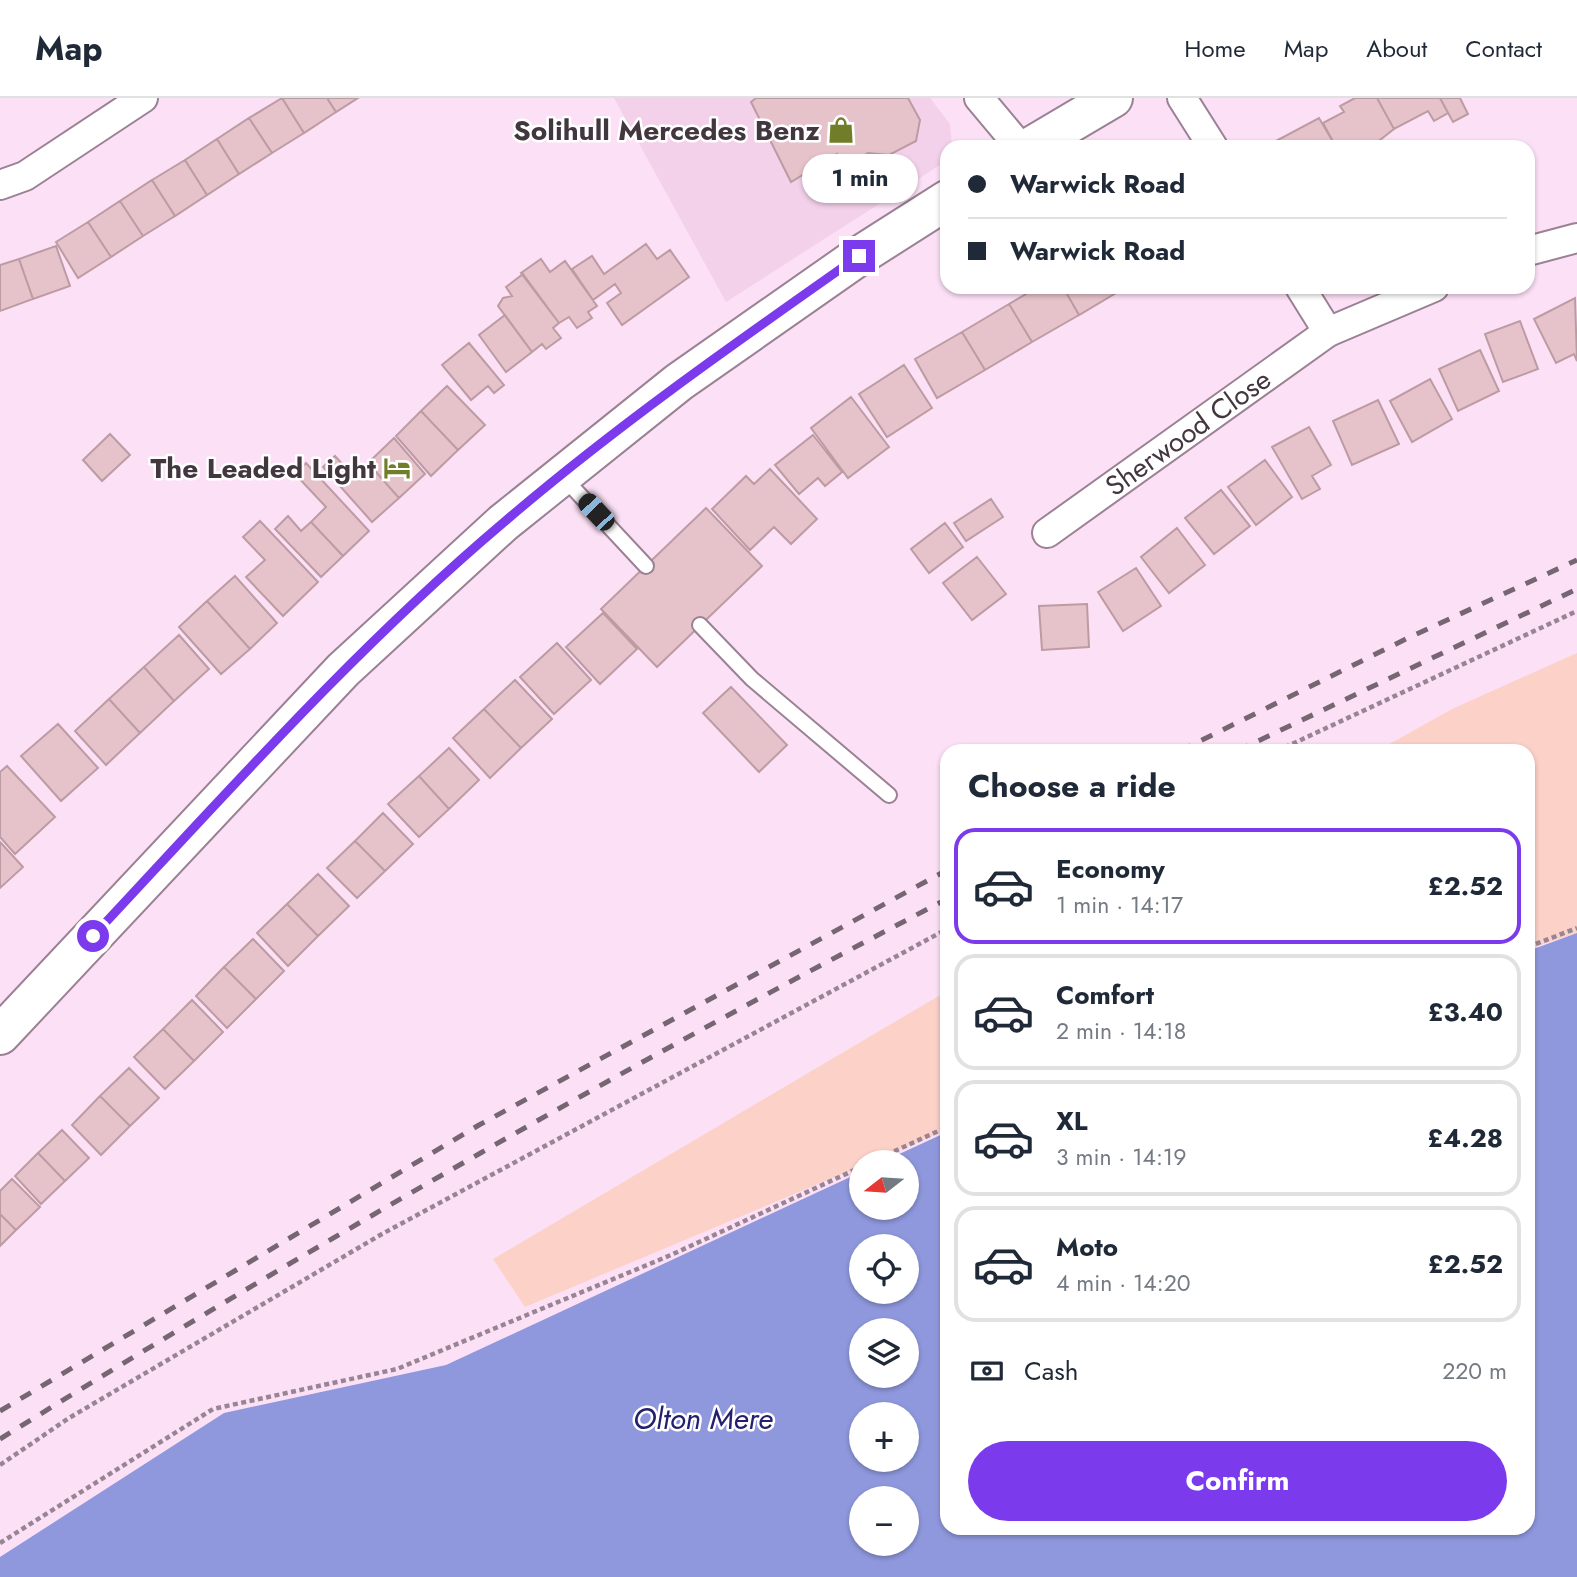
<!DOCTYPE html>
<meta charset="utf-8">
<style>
:root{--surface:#fff;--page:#f6f6f7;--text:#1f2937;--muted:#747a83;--line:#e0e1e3;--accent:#7c3aed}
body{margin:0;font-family:Jost,sans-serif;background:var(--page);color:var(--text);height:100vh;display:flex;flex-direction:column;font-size:26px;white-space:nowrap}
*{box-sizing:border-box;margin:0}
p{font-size:23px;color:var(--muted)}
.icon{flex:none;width:38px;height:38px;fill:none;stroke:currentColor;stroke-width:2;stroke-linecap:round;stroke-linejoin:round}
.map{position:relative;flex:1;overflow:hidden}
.panel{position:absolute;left:940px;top:646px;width:595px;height:791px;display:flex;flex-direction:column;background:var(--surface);border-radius:21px;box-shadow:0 2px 5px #0004}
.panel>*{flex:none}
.banner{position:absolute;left:940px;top:42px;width:595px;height:154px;border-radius:21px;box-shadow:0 2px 5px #0004;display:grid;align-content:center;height:154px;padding:0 28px;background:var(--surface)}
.needle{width:46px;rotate:253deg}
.controls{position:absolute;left:849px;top:1052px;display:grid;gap:14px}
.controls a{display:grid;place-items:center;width:70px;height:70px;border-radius:50%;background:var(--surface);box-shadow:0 2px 5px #0004;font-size:35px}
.end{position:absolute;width:32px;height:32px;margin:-16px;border:9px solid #7c3aed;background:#fff;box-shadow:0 0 0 4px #fff}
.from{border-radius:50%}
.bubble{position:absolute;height:49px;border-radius:24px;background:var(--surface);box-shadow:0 2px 5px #0004;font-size:23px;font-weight:700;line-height:49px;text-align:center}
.car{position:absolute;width:21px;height:42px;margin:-21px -10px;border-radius:9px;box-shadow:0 0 5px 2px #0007;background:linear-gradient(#222 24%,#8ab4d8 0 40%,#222 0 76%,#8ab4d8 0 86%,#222 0)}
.banner b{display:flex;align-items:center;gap:24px;height:66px;font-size:26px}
.banner b+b{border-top:2px solid var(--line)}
.banner i{width:18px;height:18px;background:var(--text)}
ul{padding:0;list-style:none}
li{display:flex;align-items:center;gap:21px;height:116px;margin:0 14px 10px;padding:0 14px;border:4px solid var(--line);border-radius:21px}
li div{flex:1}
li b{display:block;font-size:26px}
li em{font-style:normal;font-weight:700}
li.on{border-color:var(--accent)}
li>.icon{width:63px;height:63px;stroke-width:1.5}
h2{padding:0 28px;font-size:32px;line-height:84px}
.pay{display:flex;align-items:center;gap:18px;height:77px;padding:0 28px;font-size:26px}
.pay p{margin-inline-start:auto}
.primary-button{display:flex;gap:14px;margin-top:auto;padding:14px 28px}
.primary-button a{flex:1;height:80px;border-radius:42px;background:var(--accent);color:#fff;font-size:28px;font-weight:700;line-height:80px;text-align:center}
header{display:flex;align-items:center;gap:42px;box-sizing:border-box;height:98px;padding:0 35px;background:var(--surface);border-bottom:2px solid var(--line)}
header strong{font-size:33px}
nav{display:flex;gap:38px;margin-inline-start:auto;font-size:24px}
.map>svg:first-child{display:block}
</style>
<header>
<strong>Map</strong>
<nav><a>Home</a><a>Map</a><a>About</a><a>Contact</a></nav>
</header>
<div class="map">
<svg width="1577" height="1479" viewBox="0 0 1577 1479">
<rect width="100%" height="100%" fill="#fce0f5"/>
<path fill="#f4d1eb" d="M614,0H930L950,26L952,49H947L943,65L726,204Z"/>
<path fill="#fcd1c8" d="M1577,555V835L1528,851V653H1377L1452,611Z
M947,893V1032L870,1064H861V1068L525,1209L493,1161Z"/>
<path fill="#8f98dd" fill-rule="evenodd" d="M1577,835V1479H0V1459L224,1315L446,1267L861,1074V1110H906V1064H882L947,1034V1430H1528V853ZM861,1148H906V1194H861ZM861,1232H906V1278H861ZM861,1316H906V1362H861ZM861,1400H906V1446H861Z"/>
<path fill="#e6c3cb" stroke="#bd9ba3" stroke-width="2" d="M282,0L304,35L272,55L249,20Z
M282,0H327L336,14L304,35Z
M327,0H358L336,14Z
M756,0H908L920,22L916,43L889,57L868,55L844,70L837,56L791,84L751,4Z
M1355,0H1377L1394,31L1371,49H1336L1323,25L1344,14L1340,8Z
M1377,0H1440L1448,15L1434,23L1428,13L1394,31Z
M1440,0H1460L1468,16L1453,24Z
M249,20L272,55L239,76L217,41Z
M1319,20L1336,49H1279L1276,43Z
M217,41L239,76L207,97L185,62Z
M185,62L207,97L175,118L152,82Z
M152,82L175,118L143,138L120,103Z
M120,103L143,138L111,159L88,124Z
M88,124L111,159L78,180L56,144Z
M646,146L657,161L670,152L689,179L622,227L607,205L621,195L615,186L593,202L572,171L592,158L604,176Z
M56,148L70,188L33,201L19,161Z
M19,161L33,201L0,213V167Z
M541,161L550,174L565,163L597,208L588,214L592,220L577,230L569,219L559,225L521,175Z
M523,176L559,225L553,230L561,240L546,251L542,246L532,254L498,208L503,200L512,198L506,189Z
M1038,189H1063L1079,217L1032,244L1009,206Z
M1063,189H1126L1079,217Z
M1575,200L1577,263L1574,256L1556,265L1534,221Z
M1009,206L1032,244L985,272L962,234Z
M505,217L532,254L506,274L479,237Z
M1520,223L1538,271L1503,284L1485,236Z
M962,234L985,272L937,300L915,261Z
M469,245L504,287L494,295L488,288L471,302L442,267Z
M1480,252L1499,293L1458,313L1439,271Z
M904,267L932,310L887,339L859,296Z
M1430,281L1452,321L1412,344L1390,303Z
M447,288L485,327L458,352L421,313Z
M851,299L889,349L848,380L811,330Z
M1378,302L1399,346L1352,367L1333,323Z
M421,313L458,352L431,378L396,338Z
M1309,329L1331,367L1312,378L1320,391L1302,401L1272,349Z
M110,336L130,357L102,383L83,362Z
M813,337L842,374L825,388L818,380L799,396L775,367Z
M394,340L425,376L399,400L368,365Z
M335,358L353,378L368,365L399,400L372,424L323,369Z
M1265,362L1292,399L1256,427L1228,389Z
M306,365L369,433L343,458L311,424L326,409L295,376Z
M770,371L817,421L791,446L774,429L750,452L712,411L746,378L754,386Z
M1221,392L1250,428L1214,456L1185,420Z
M991,401L1003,419L966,443L954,425Z
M706,410L762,468L657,569L601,511Z
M288,418L301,433L311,424L343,458L321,479L275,431Z
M260,423L318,484L283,518L246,479L265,462L243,439Z
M945,425L963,449L929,475L911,451Z
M1177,430L1205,467L1169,495L1141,459Z
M977,459L1006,496L972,522L943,485Z
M1136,470L1161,508L1123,533L1098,494Z
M235,478L277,525L250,551L207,503Z
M207,503L250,551L221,576L179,529Z
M1087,506L1089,549L1042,552L1039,508Z
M603,515L637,551L600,586L566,549Z
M179,537L209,571L174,603L144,569Z
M557,545L591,582L554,616L520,579Z
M144,569L174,603L140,635L109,601Z
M515,582L552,621L521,650L484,611Z
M731,589L787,647L759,674L703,615Z
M109,601L140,635L106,667L75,633Z
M484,611L521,650L490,680L453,640Z
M58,626L98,670L61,703L21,658Z
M449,650L479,682L449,711L419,678Z
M7,668L55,719L15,756L0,739V674Z
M419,678L449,711L419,739L388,706Z
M383,715L413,746L385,773L355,743Z
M355,743L385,773L357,800L327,770Z
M0,744L23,769L0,790Z
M318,776L349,808L318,838L287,806Z
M287,806L318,838L288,868L257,835Z
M253,841L284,873L256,901L224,869Z
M224,869L256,901L227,930L196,898Z
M192,902L223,934L194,963L163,931Z
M163,931L194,963L165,991L134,959Z
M129,970L159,1000L130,1028L100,998Z
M100,998L130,1028L101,1057L72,1027Z
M62,1032L89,1060L65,1083L38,1055Z
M38,1055L65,1083L41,1106L15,1078Z
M12,1081L40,1109L16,1132L0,1116V1093Z
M0,1116L16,1132L0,1148Z"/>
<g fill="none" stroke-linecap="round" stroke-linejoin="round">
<defs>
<path id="service" d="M563,379L646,468
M700,527L752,581L889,697"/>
<g id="minor">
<path d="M979,0L1020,49"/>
<path d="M1182,0L1213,49"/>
<path d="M0,87L25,78L143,0"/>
<path d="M1528,153L1577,140"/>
<path d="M1328,234L1434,189"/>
<path id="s1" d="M1047,435L1328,234L1300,189"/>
</g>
<path id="trunk" d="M1030,49L1113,0
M0,937L343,572L503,425L679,284L859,158L947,102"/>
</defs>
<use href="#service" stroke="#9a8194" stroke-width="18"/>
<use href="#minor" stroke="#9a8194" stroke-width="32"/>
<use href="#trunk" stroke="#9a8194" stroke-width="42"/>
<path stroke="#988593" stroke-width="4.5" stroke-dasharray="5 3.5" stroke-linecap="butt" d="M1277,653L1577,513
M1528,849L1577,830
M871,1064L947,1029
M0,1367L69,1320L382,1136L947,831
M0,1445L213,1311L397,1271L671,1157L861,1069"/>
<use href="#service" stroke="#fff" stroke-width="14"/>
<use href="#minor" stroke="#fff" stroke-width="28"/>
<use href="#trunk" stroke="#fff" stroke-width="38"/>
<path stroke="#766672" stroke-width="5" stroke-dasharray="12 12" stroke-linecap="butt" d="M1180,653L1408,540L1577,462
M1237,653L1577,491
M0,1313L479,1027L947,772
M0,1341C308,1150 625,968 947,801"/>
</g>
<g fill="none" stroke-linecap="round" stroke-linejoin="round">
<path stroke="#7c3aed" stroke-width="9" d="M93,838C225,697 355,550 503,425C616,328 738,243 859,158"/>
</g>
<defs>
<symbol id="shop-bare" viewBox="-9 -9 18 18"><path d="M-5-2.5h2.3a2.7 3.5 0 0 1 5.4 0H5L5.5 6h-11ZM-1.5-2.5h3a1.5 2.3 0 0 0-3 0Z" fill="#727d29" stroke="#fff" stroke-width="2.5" paint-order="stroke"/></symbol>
<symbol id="hotel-bare" viewBox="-9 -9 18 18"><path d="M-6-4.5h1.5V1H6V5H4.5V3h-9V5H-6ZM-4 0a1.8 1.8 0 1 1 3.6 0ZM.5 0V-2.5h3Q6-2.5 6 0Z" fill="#727d29" stroke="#fff" stroke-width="2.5" paint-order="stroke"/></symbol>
</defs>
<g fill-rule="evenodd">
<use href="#shop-bare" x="822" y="13" width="38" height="38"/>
<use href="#hotel-bare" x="378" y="351" width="38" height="38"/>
</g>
<g text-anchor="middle" stroke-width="5" stroke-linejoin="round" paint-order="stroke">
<g font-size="28" font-weight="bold" fill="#42373f" stroke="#fff" text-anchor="end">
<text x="820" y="42">Solihull Mercedes Benz</text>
<text x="376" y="380">The Leaded Light</text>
</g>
<g font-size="28" fill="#42373f" stroke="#fff">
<text dy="10" stroke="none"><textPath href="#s1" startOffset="173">Sherwood Close</textPath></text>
</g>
<g font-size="30" font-style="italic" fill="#24206f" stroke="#fff">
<text x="703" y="1331">Olton Mere</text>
</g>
</g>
</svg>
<div class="controls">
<a><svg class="needle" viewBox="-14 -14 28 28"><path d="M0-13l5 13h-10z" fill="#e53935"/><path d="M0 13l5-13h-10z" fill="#747a83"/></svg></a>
<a><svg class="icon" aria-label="locate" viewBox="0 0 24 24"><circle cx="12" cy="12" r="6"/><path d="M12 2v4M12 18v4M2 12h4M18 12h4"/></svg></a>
<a><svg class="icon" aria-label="layers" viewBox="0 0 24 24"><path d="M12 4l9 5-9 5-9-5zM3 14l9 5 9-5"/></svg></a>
<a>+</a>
<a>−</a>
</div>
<i class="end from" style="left:93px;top:838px"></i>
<i class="end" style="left:859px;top:158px"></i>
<div class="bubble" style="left:802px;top:56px;width:116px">1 min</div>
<i class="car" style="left:596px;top:414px;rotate:317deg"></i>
<div class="banner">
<b><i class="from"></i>Warwick Road</b>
<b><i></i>Warwick Road</b>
</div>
<section class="panel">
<h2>Choose a ride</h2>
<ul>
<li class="on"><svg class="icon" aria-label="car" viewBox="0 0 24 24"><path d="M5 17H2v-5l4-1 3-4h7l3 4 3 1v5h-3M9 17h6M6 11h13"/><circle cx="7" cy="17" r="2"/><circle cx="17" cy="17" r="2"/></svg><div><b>Economy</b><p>1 min · 14:17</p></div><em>£2.52</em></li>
<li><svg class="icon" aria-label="car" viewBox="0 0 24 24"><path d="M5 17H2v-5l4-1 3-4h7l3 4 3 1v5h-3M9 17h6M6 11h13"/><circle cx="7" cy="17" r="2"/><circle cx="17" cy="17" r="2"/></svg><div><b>Comfort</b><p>2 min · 14:18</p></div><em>£3.40</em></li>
<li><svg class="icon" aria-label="car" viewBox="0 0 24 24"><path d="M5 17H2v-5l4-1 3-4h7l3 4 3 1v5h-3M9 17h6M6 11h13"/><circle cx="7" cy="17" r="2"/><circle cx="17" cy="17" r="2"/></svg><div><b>XL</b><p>3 min · 14:19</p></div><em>£4.28</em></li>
<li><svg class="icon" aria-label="car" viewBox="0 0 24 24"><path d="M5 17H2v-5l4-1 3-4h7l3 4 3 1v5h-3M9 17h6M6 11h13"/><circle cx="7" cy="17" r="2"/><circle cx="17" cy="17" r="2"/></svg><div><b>Moto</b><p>4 min · 14:20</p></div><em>£2.52</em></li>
</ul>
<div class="pay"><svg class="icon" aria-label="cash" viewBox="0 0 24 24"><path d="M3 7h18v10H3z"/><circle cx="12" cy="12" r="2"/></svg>Cash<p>220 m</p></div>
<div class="primary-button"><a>Confirm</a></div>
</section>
</div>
